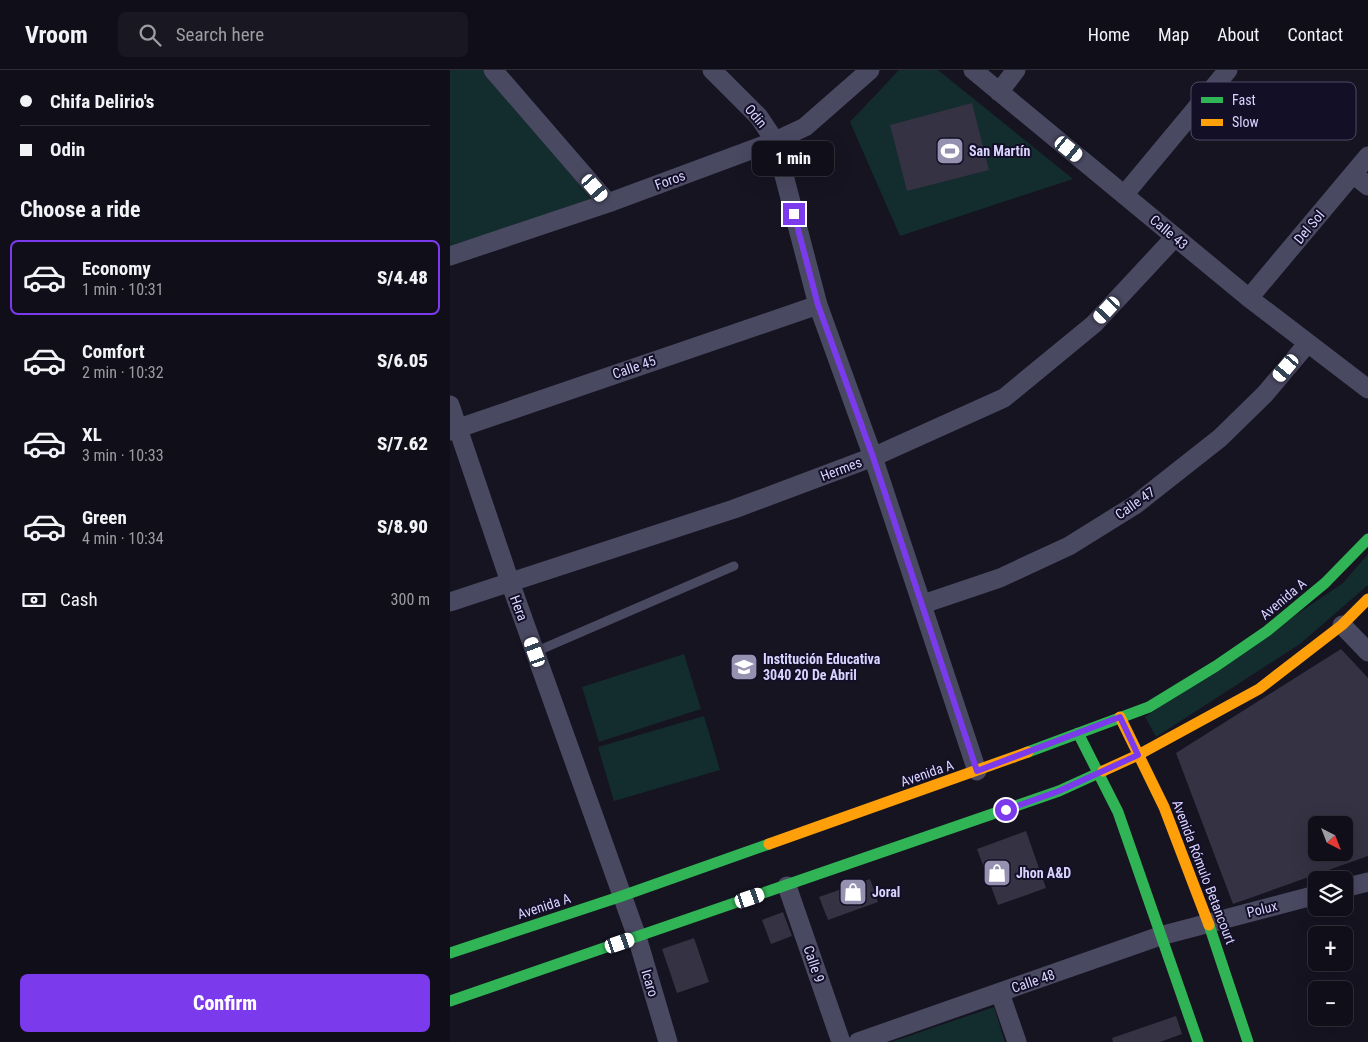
<!DOCTYPE html>
<meta charset="utf-8">
<style>
:root{--surface:#100f19;--page:#191822;--text:#f1f3f6;--muted:#9c9ca2;--line:#302f38;--accent:#7c3aed}
body{margin:0;font-family:"Roboto Condensed",sans-serif;background:var(--page);color:var(--text);height:100vh;display:flex;flex-direction:column;font-size:19px;white-space:nowrap}
*{box-sizing:border-box;margin:0}
p{font-size:16px;color:var(--muted)}
.icon{flex:none;width:28px;height:28px;fill:none;stroke:currentColor;stroke-width:2;stroke-linecap:round;stroke-linejoin:round}
.map{position:relative;flex:1;overflow:hidden}
.sheet{display:flex;flex-direction:column;background:var(--surface);width:450px}
.sheet>*{flex:none}
.top-card{display:grid;align-content:center;height:110px;padding:0 20px;background:var(--surface)}
.needle{width:32px;rotate:138deg}
.tools{position:absolute;left:858px;top:746px;display:grid;gap:10px}
.tools a{display:grid;place-items:center;width:45px;height:45px;border-radius:8px;background:var(--surface);box-shadow:0 5px 20px #0002,0 0 0 1px var(--line);font-size:25px}
.end{position:absolute;width:22px;height:22px;margin:-11px;border:6px solid #7c3aed;background:#fff;box-shadow:0 0 0 2px #fff}
.from{border-radius:50%}
.bubble{position:absolute;height:35px;border-radius:8px;background:var(--surface);box-shadow:0 5px 20px #0002,0 0 0 1px var(--line);font-size:16px;font-weight:800;line-height:35px;text-align:center}
.car{position:absolute;width:15px;height:30px;margin:-15px -8px;border-radius:6px;box-shadow:0 0 4px 1px #0007;background:linear-gradient(#fff 24%,#345 0 40%,#fff 0 76%,#345 0 86%,#fff 0)}
.top-card b{display:flex;align-items:center;gap:18px;height:48px;font-size:19px}
.top-card b+b{border-top:1px solid var(--line)}
.top-card i{width:12px;height:12px;background:var(--text)}
ul{padding:0;list-style:none}
li{display:flex;align-items:center;gap:15px;height:75px;margin:0 10px 8px;padding:0 10px;border:2px solid transparent;border-radius:8px}
li div{flex:1}
li b{display:block;font-size:19px}
li em{font-style:normal;font-weight:800}
li.current{border-color:var(--accent)}
li>.icon{width:45px;height:45px;stroke-width:1.5}
h2{padding:0 20px;font-size:22px;line-height:60px}
.pay{display:flex;align-items:center;gap:12px;height:55px;padding:0 20px;font-size:19px}
.pay p{margin-inline-start:auto}
.action{display:flex;gap:10px;margin-top:auto;padding:10px 20px}
.action a{flex:1;height:58px;border-radius:8px;background:var(--accent);color:#fff;font-size:20px;font-weight:800;line-height:58px;text-align:center}
header{display:flex;align-items:center;gap:30px;box-sizing:border-box;height:70px;padding:0 25px;background:var(--surface);border-bottom:1px solid var(--line)}
header strong{font-size:24px}
nav{display:flex;gap:28px;margin-inline-start:auto;font-size:18px}
.search{width:350px;height:45px;background:var(--page);display:flex;align-items:center;gap:12px;box-sizing:border-box;padding:0 18px;border-radius:8px;color:var(--muted);font-size:19px}
main{display:flex;flex:1;min-height:0}
.map>svg:first-child{display:block}
</style>
<header>
<strong>Vroom</strong>
<div class="search"><svg class="icon" aria-label="search" viewBox="0 0 24 24"><circle cx="10" cy="10" r="6"/><path d="M15 15l6 6"/></svg>Search here</div>
<nav><a>Home</a><a>Map</a><a>About</a><a>Contact</a></nav>
</header>
<main>
<section class="sheet">
<div class="top-card">
<b><i class="from"></i>Chifa Delirio's</b>
<b><i></i>Odin</b>
</div>
<h2>Choose a ride</h2>
<ul>
<li class="current"><svg class="icon" aria-label="car" viewBox="0 0 24 24"><path d="M5 17H2v-5l4-1 3-4h7l3 4 3 1v5h-3M9 17h6M6 11h13"/><circle cx="7" cy="17" r="2"/><circle cx="17" cy="17" r="2"/></svg><div><b>Economy</b><p>1 min · 10:31</p></div><em>S/4.48</em></li>
<li><svg class="icon" aria-label="car" viewBox="0 0 24 24"><path d="M5 17H2v-5l4-1 3-4h7l3 4 3 1v5h-3M9 17h6M6 11h13"/><circle cx="7" cy="17" r="2"/><circle cx="17" cy="17" r="2"/></svg><div><b>Comfort</b><p>2 min · 10:32</p></div><em>S/6.05</em></li>
<li><svg class="icon" aria-label="car" viewBox="0 0 24 24"><path d="M5 17H2v-5l4-1 3-4h7l3 4 3 1v5h-3M9 17h6M6 11h13"/><circle cx="7" cy="17" r="2"/><circle cx="17" cy="17" r="2"/></svg><div><b>XL</b><p>3 min · 10:33</p></div><em>S/7.62</em></li>
<li><svg class="icon" aria-label="car" viewBox="0 0 24 24"><path d="M5 17H2v-5l4-1 3-4h7l3 4 3 1v5h-3M9 17h6M6 11h13"/><circle cx="7" cy="17" r="2"/><circle cx="17" cy="17" r="2"/></svg><div><b>Green</b><p>4 min · 10:34</p></div><em>S/8.90</em></li>
</ul>
<div class="pay"><svg class="icon" aria-label="cash" viewBox="0 0 24 24"><path d="M3 7h18v10H3z"/><circle cx="12" cy="12" r="2"/></svg>Cash<p>300 m</p></div>
<div class="action"><a>Confirm</a></div>
</section>
<div class="map">
<svg width="918" height="972" viewBox="0 0 918 972">
<rect width="100%" height="100%" fill="#161421"/>
<path fill="#132c2d" d="M0,0H34L143,128L0,177Z
M449,0H488L623,109L450,166L400,52Z
M918,484V515L850,574L706,667L695,647L893,513Z
M234,584L251,639L149,672L132,617Z
M254,646L270,700L164,731L148,677Z
M544,937L555,972H441Z"/>
<path fill="#343243" fill-rule="evenodd" d="M522,33L539,100L457,121L440,55Z
M891,579L918,608V786L783,834L726,683ZM866,755H894V782H866Z
M576,761L596,818L548,835L527,779Z
M420,809L428,832L378,850L369,827Z
M333,842L342,866L321,874L312,850Z
M244,868L259,912L227,923L212,879Z
M726,946L732,964L710,972H663L662,968Z"/>
<g fill="none" stroke-linecap="round" stroke-linejoin="round">
<path stroke="#4a4962" stroke-width="9" d="M85,582L284,496"/>
<path stroke="#4a4962" stroke-width="19" d="M43,0L158,133
M262,0L309,47L325,71L368,235L423,387L527,701
M523,0L799,228L918,319
M549,22L566,0
M903,104L918,116
M674,125L778,0
M0,186L158,133L325,71L355,57L420,0
M799,228L918,86
M0,335L60,512L187,867L218,972
M0,361L368,235
M0,532L284,439L423,387L554,328L644,254L725,167
M473,534L550,508L619,476L685,435L770,368L815,324L858,273
M892,555L918,582
M337,816L391,972
M894,818L918,812
M550,923L567,972
M408,972L710,866L866,825"/>
<path stroke="#30b455" stroke-width="11" d="M628,663L668,742L748,972
M578,682L699,637L766,596L817,561L875,513L918,469
M759,855L798,972
M0,883L172,826L319,774
M0,931L609,721L653,701"/>
<path stroke="#ff9f0a" stroke-width="11" d="M670,647L714,737L759,855
M653,701L688,685L809,619L892,555L918,529
M319,774L578,682"/>
</g>
<g fill="none" stroke-linecap="round" stroke-linejoin="round">
<path stroke="#7c3aed" stroke-width="6" d="M344,144L368,235L423,387L527,701L670,647L688,685L609,721L556,740"/>
</g>
<defs>
<symbol id="stadium-square" viewBox="-11 -11 22 22"><rect x="-9" y="-9" width="18" height="18" rx="4" fill="#9591b1" stroke="#130f26"/><path d="M0-5a6.5 5 0 1 0 0 10a6.5 5 0 1 0 0-10ZM-3.5-1.8h7v3.6h-7Z" fill="#fff"/></symbol>
<symbol id="school-square" viewBox="-11 -11 22 22"><rect x="-9" y="-9" width="18" height="18" rx="4" fill="#9591b1" stroke="#130f26"/><path d="M0-5L7-2L0 1L-7-2ZM-4 1L0 2.5L4 1V4Q0 6-4 4Z" fill="#fff"/></symbol>
<symbol id="shop-square" viewBox="-11 -11 22 22"><rect x="-9" y="-9" width="18" height="18" rx="4" fill="#9591b1" stroke="#130f26"/><path d="M-5-2.5h2.3a2.7 3.5 0 0 1 5.4 0H5L5.5 6h-11ZM-1.5-2.5h3a1.5 2.3 0 0 0-3 0Z" fill="#fff"/></symbol>
</defs>
<g fill-rule="evenodd">
<use href="#stadium-square" x="484" y="65" width="32" height="32"/>
<use href="#school-square" x="278" y="581" width="32" height="32"/>
<use href="#shop-square" x="531" y="787" width="32" height="32"/>
<use href="#shop-square" x="387" y="806" width="32" height="32"/>
</g>
<g text-anchor="middle" stroke-width="4" stroke-linejoin="round" paint-order="stroke">
<g font-size="14" fill="#d9d4ff" stroke="#130f26">
<text transform="translate(306 46) rotate(50)" y="5">Odin</text>
<text transform="translate(220 110) rotate(-20)" y="5">Foros</text>
<text transform="translate(859 157) rotate(-50)" y="5">Del Sol</text>
<text transform="translate(719 162) rotate(40)" y="5">Calle 43</text>
<text transform="translate(184 297) rotate(-19)" y="5">Calle 45</text>
<text transform="translate(391 399) rotate(-21)" y="5">Hermes</text>
<text transform="translate(685 433) rotate(-35)" y="5">Calle 47</text>
<text transform="translate(833 529) rotate(-40)" y="5">Avenida A</text>
<text transform="translate(69 538) rotate(70)" y="5">Hera</text>
<text transform="translate(477 703) rotate(-19)" y="5">Avenida A</text>
<text transform="translate(754 802) rotate(69)" y="5">Avenida Rómulo Betancourt</text>
<text transform="translate(94 836) rotate(-18)" y="5">Avenida A</text>
<text transform="translate(812 839) rotate(-14)" y="5">Polux</text>
<text transform="translate(364 894) rotate(71)" y="5">Calle 9</text>
<text transform="translate(583 911) rotate(-19)" y="5">Calle 48</text>
<text transform="translate(200 913) rotate(73)" y="5">Icaro</text>
</g>
<g font-size="14" font-weight="bold" fill="#d9d4ff" stroke="#130f26" text-anchor="start">
<text x="519" y="86">San Martín</text>
<text x="313" y="594">Institución Educativa<tspan x="313" dy="16">3040 20 De Abril</tspan></text>
<text x="566" y="808">Jhon A&amp;D</text>
<text x="422" y="827">Joral</text>
</g>
</g>
<rect x="741" y="12" width="165" height="58" rx="8" fill="#130f26" stroke="#4e4a67" stroke-width="1"/>
<rect x="751" y="27" width="22" height="6" fill="#30b455"/>
<rect x="751" y="49" width="22" height="7" fill="#ff9f0a"/>
<g font-size="14" fill="#d9d4ff">
<text x="782" y="35">Fast</text>
<text x="782" y="57">Slow</text>
</g>
</svg>
<div class="tools">
<a><svg class="needle" viewBox="-14 -14 28 28"><path d="M0-13l5 13h-10z" fill="#e53935"/><path d="M0 13l5-13h-10z" fill="#9c9ca2"/></svg></a>
<a><svg class="icon" aria-label="layers" viewBox="0 0 24 24"><path d="M12 4l9 5-9 5-9-5zM3 14l9 5 9-5"/></svg></a>
<a>+</a>
<a>−</a>
</div>
<i class="end from" style="left:556px;top:740px"></i>
<i class="end" style="left:344px;top:144px"></i>
<div class="bubble" style="left:302px;top:71px;width:82px">1 min</div>
<i class="car" style="left:619px;top:79px;rotate:129deg"></i>
<i class="car" style="left:145px;top:118px;rotate:139deg"></i>
<i class="car" style="left:657px;top:240px;rotate:223deg"></i>
<i class="car" style="left:836px;top:298px;rotate:220deg"></i>
<i class="car" style="left:85px;top:582px;rotate:340deg"></i>
<i class="car" style="left:300px;top:828px;rotate:71deg"></i>
<i class="car" style="left:170px;top:873px;rotate:71deg"></i>
</div>
</main>
